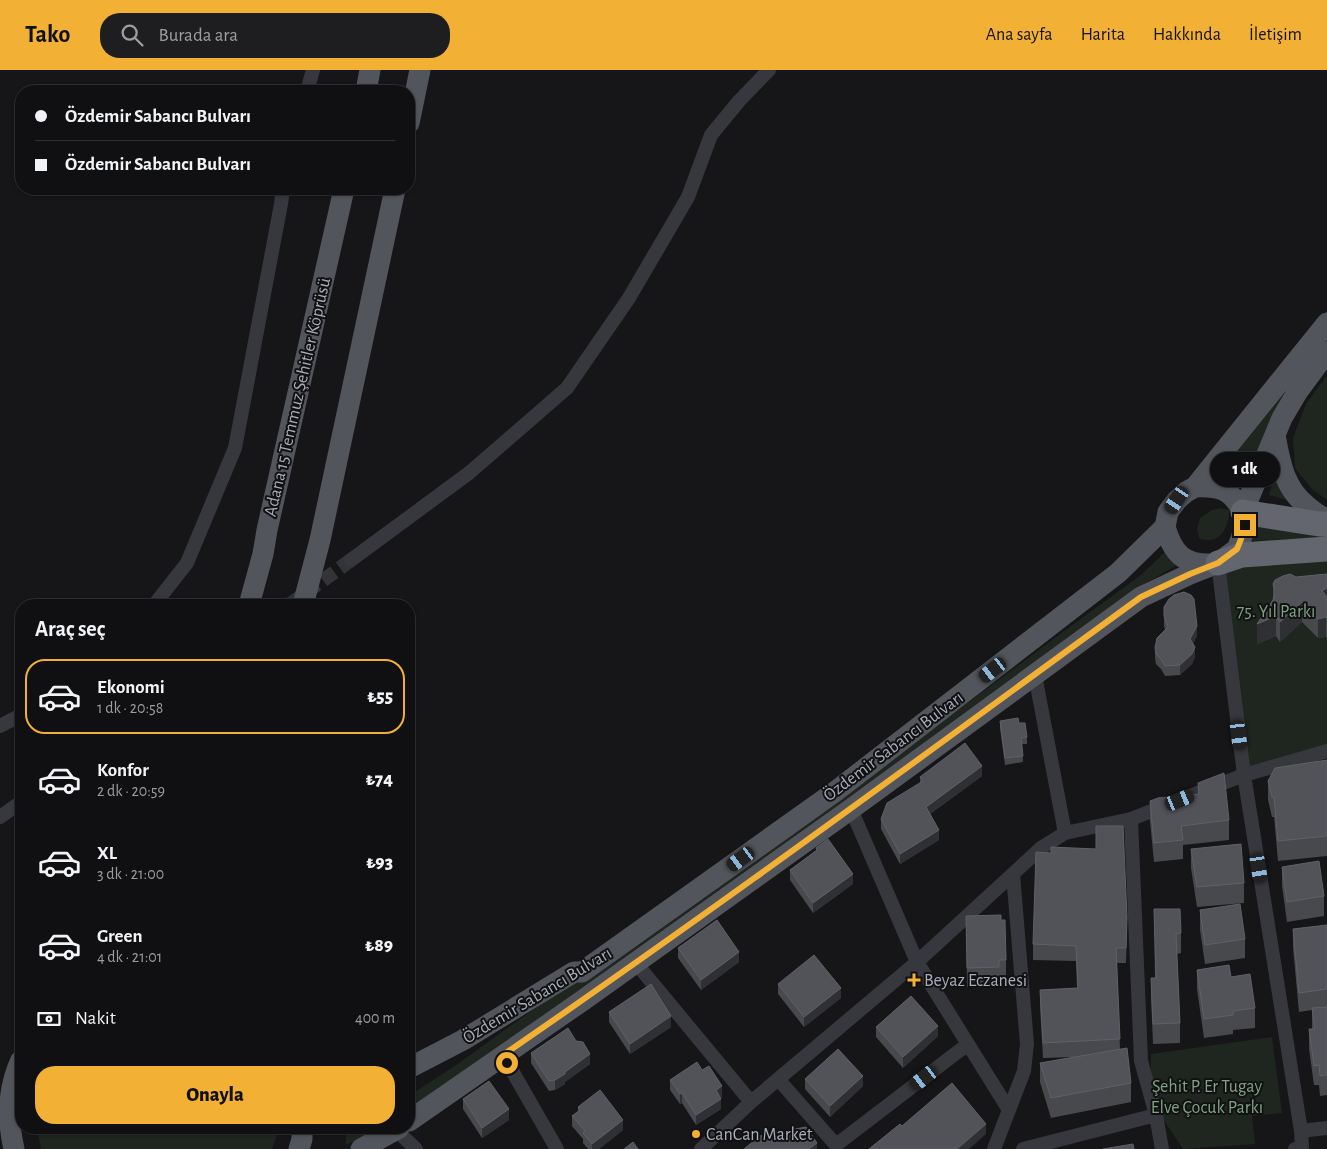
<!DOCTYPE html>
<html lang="tr">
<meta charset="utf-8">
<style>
:root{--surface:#101012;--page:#1e1e20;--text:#f1f3f6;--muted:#9c9d9f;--line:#303032;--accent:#f2b134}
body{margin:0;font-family:"Alegreya Sans",sans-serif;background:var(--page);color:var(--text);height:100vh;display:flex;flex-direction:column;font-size:19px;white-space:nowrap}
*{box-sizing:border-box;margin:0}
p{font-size:16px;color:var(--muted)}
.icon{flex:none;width:28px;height:28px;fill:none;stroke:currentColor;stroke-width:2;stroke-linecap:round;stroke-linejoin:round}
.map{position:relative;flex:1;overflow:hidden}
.side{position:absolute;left:15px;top:529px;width:400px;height:535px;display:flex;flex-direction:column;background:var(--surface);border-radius:20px;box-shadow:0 1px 4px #0004,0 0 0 1px var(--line)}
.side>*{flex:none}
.top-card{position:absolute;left:15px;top:15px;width:400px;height:110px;border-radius:20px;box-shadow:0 1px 4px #0004,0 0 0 1px var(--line);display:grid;align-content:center;height:110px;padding:0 20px;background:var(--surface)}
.end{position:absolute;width:22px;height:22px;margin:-11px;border:6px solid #f2b134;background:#111;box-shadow:0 0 0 2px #111}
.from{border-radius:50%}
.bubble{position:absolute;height:35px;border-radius:18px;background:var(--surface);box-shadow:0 1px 4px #0004,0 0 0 1px var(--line);font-size:16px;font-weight:800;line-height:35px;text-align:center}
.car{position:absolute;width:15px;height:30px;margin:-15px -8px;border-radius:6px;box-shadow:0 0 4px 1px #0007;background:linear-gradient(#222 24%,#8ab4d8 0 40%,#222 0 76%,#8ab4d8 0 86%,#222 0)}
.top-card b{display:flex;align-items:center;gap:18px;height:48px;font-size:19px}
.top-card b+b{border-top:1px solid var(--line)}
.top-card i{width:12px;height:12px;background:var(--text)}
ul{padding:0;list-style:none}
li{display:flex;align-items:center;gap:15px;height:75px;margin:0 10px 8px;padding:0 10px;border:2px solid transparent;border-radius:20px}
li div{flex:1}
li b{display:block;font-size:19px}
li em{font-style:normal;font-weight:800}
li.active{border-color:var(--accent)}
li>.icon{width:45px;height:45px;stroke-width:1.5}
h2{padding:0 20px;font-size:22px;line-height:60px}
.pay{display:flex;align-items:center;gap:12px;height:55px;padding:0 20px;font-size:19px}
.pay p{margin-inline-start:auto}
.button{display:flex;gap:10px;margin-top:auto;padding:10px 20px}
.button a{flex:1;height:58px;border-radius:20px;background:var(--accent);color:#111;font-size:20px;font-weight:800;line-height:58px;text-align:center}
header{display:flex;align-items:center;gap:30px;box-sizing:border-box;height:70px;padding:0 25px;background:var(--accent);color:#111}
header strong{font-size:24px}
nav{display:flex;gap:28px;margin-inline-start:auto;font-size:18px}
.search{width:350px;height:45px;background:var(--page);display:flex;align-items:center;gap:12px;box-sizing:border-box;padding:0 18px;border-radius:20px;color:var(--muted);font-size:19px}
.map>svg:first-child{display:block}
</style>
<header>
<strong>Tako</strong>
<div class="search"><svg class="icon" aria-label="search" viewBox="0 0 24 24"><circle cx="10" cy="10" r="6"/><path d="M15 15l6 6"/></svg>Burada ara</div>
<nav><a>Ana sayfa</a><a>Harita</a><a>Hakkında</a><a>İletişim</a></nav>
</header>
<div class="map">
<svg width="1327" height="1079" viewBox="0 0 1327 1079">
<rect width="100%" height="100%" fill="#161618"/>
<path fill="#1e261f" d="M1327,269V272L1244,414L1221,402Z
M1327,305V430L1312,419L1295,398L1293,368L1306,334Z
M1276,400L1293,432L1269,425Z
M1221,438L1229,440C1230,457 1218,477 1199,468L1197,459L1200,448L1212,440Z
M1256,448L1327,461V467L1248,471Z
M1167,480L1179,494L1146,513L935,665L804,762L409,1041V1026L456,995L579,907L933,659L1075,553L1141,505Z
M1327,481V683L1244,705L1218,493Z
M1272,967L1282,1043L1252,1046L1255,1074L1183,1079L1155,1037L1150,1024L1151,984Z
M37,1058H277V1065L272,1079H41Z
M346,1058H384L346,1075Z"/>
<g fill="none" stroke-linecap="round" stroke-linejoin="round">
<path stroke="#333438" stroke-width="14" stroke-dasharray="14 7" stroke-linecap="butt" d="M289,535L351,490"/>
<path stroke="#37383d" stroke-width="14" d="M307,21L313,0
M351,490L469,403L567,318L629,228L688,127L711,65L739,31L769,0
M1218,493L1244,705L1301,1061L1302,1078L1295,1079
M154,535L187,493L235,378L281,134L283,119
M1035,605L1065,763
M0,656L21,645
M851,739L917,892L1009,1040L994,1079
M0,747L21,732
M1131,749L1141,991L1156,1045L1162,1079
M635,892L751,1032
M503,985L557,1079
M778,1009L836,1075L968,974
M1009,1040L1024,1001L1027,974L1013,804
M396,1060L416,1079
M1301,1061L1327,1058
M701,1079L751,1032L917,892L1041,778L1065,763L1131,749L1244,705L1327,681
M1023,1079L1156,1045"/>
<path stroke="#53555c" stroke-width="21" d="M366,21L370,0
M409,53L420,0
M1275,365C1280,392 1284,418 1307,436C1313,441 1319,446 1327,449
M1195,417C1220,416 1231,419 1243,442
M1165,457C1173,483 1183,495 1212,494
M249,535L263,484L267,460L344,119
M303,535L320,470L395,119
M409,998L463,970L574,902H582L836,721L1118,503L1165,457L1168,442L1177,430L1186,422L1195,417L1327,253
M409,1051L582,931L851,739L1141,527L1190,504L1218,493L1237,479L1241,469L1245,455L1243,442L1282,348L1298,321L1327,282
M14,1079C7,1049 8,1018 21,990
M299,1079L302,1069V1058
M361,1079L399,1058"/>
<path stroke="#63666e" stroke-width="25" d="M1243,442L1319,454H1327
M1218,493L1242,485L1327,479"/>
</g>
<path fill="#47494d" d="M1327,504V568L1326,567L1318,568L1302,552L1280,572L1276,566L1257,574L1273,531V514L1296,507Z
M1164,537L1197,566L1193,573L1195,587L1192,594L1180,605L1165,606L1161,599L1156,594L1155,588V578L1165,560L1164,556Z
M1000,651L1019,653L1027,667V674H1022L1023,692L1005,695L1000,658Z
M1327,690V786L1278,791L1274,747H1272L1268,730V711Z
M982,706L930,744L939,770L900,794L881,759V749L920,713V707Z
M1198,713L1229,750V770L1183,775V789L1154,792L1150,751V731L1198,724Z
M816,778L853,814L813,843L790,810V800L816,781Z
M1191,779L1244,813V833L1197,837L1191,798Z
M1282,797L1324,826V846L1287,852L1282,816Z
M1154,839L1181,863V883L1177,884L1180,953V973L1153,974L1151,927V908H1155Z
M1200,840L1245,869V888L1205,894L1200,860Z
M966,846L1001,850L1006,890V910H999V916L967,917Z
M1327,855V1025L1320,1026L1319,1015H1314L1309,979V959H1312V940L1299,942L1293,878V859Z
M1127,862L1126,893H1117L1120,979L1131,1013V1032L1051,1048L1040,1012V993L1075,987L1043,988L1040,936V920L1077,918L1076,891L1033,890V874Z
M678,878L739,892L701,920L678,888Z
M1197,900L1255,938V958L1233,960V964L1204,968L1197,919Z
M778,914L841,928L804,957L778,924Z
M609,942L671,957L630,984L609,952Z
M876,957L938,966L903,998L876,967Z
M531,983L590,994L565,1012V1014L555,1020L549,1021L531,993Z
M805,1009L863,1016L830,1047L805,1019Z
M670,1010L722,1027L720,1028L721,1039L696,1055L682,1033L680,1034L670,1020Z
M463,1029L509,1050L482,1068L463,1039Z
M578,1037L623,1060L599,1079H588L583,1073V1069L572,1056V1046L578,1042Z"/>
<path fill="#2f3033" d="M1327,518V538L1322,521Z
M1302,532V552L1280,572V552Z
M1276,546V566L1257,574V554Z
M1326,547V567L1318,568V549Z
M1197,556V566L1190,579V569Z
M1195,577V587L1192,594L1180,605V595Z
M982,696V706L926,747V737Z
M939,760V770L900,794V784Z
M853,804V814L813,843V833Z
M739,882V892L701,920V910Z
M841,918V928L804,957V947Z
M671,946V957L630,984V974Z
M938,956V966L903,998V987Z
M590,984V994L565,1012V1014L555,1020V1010L565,1002Z
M863,1006V1016L830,1047V1036Z
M722,1016V1027L716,1030V1020Z
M682,1023V1033L680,1034V1024Z
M721,1029V1039L696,1055V1045Z
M509,1039V1050L482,1068V1058Z
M623,1050V1060L599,1079H592V1074Z
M986,1054V1064L969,1079H957Z
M817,1073V1079H809Z"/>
<path fill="#525359" stroke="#5f6168" d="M1290,504L1296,507L1327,504V518L1322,521L1327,527V548L1326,547L1318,549L1302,532L1280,552L1276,546L1257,554L1273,530L1275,522L1273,514L1275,510L1283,506Z
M1184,522L1191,525L1194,529L1197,556L1190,569L1195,577L1192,584L1180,595L1165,596L1161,589L1156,584L1155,578L1157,568L1168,557L1164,546V537L1169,529L1174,525Z
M1018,648L1019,653H1025L1027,667L1021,668L1023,686L1005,688L1000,651Z
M965,673L982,696L926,737L939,760L900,784L881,749L887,733L923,711L920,707Z
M1327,690V766L1278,771L1274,727H1272L1268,711L1275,698Z
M1224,703L1229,750L1181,756L1183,770L1154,773L1150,731L1158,728L1199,724L1198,713Z
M1096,756H1123L1127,847L1126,878H1116L1120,969L1043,973L1040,920L1078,918L1076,876L1033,874L1036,782L1051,783V777L1096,779Z
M828,769L853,804L813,833L790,800L817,780L816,778Z
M1241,774L1244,813L1197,817L1191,779Z
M1319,791L1324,826L1287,832L1282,797Z
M1240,834L1245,869L1205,875L1200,840Z
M1154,839H1180L1181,863L1176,864L1180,953L1153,954L1151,908H1156Z
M1001,845V850H1005L1006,890H999V897L967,898L966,846Z
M717,850L739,882L701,910L678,878Z
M1327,855V919L1299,923L1293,859Z
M814,885L841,918L804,947L778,914Z
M1229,895L1231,907L1250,904L1255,938L1233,941V945L1204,949L1197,900Z
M651,914L671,946L630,974L609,942Z
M911,926L938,956L903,987L876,957Z
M1327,937V1005L1320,1006L1319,995L1314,996L1309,959H1315L1312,938Z
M568,958L576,971L583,972L590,984L565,1002V1004L555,1010L549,1011L531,983Z
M1127,978L1131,1013L1051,1028L1040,993Z
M838,979L863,1006L830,1036L805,1009Z
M697,992L702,1000L709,996L722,1016L716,1020L721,1029L696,1045L682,1023L680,1024L670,1010Z
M489,1011L509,1039L482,1058L463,1029Z
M952,1013L986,1054L957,1079H869L900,1054L902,1056Z
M600,1020L623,1050L592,1074L583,1063L585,1061L572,1046L580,1040L578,1037Z
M806,1057L817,1073L809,1079H744L760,1066Z
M633,1072L638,1079H624Z
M1133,1074L1134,1079H1103Z"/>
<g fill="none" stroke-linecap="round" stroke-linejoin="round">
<path stroke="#f2b134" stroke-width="6" d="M507,993L503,985C719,837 929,681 1141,527L1190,504L1218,493L1237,479L1241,469L1245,455"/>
</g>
<g fill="#f2b134" stroke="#111113" stroke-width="2">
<path d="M911.5 902.5h5v5h5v5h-5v5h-5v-5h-5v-5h5z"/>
<circle cx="696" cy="1064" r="5"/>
</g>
<g text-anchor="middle" stroke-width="4" stroke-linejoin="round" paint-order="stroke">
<g font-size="18" fill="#a8adb8" stroke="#111113">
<text transform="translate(297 327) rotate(-77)" y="6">Adana 15 Temmuz Şehitler Köprüsü</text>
<text transform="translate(893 676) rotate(-37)" y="6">Özdemir Sabancı Bulvarı</text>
<text transform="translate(537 925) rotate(-31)" y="6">Özdemir Sabancı Bulvarı</text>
</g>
<g font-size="18" fill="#7fa381" stroke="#111113">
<text x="1276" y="547">75. Yıl Parkı</text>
<text x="1207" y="1022">Şehit P. Er Tugay<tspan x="1207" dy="21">Elve Çocuk Parkı</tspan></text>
</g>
<g font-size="18" fill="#a8adb8" stroke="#111113" text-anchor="start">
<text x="924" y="916">Beyaz Eczanesi</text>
<text x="706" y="1070">CanCan Market</text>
</g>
</g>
</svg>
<i class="end from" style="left:507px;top:993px"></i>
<i class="end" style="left:1245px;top:455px"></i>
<div class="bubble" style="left:1210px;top:382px;width:70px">1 dk</div>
<i class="car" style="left:1177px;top:430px;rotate:214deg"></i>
<i class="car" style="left:993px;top:600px;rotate:232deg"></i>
<i class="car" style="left:1239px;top:665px;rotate:173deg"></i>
<i class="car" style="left:1180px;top:730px;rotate:68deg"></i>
<i class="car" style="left:741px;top:789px;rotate:234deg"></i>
<i class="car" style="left:1259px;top:798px;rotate:171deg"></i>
<i class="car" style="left:924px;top:1008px;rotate:232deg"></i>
<div class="top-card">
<b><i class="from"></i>Özdemir Sabancı Bulvarı</b>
<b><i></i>Özdemir Sabancı Bulvarı</b>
</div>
<section class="side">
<h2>Araç seç</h2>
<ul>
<li class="active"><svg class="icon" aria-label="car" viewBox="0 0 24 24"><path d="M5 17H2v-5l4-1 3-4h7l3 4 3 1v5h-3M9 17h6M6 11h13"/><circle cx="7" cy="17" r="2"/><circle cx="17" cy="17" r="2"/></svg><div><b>Ekonomi</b><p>1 dk · 20:58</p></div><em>₺55</em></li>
<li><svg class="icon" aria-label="car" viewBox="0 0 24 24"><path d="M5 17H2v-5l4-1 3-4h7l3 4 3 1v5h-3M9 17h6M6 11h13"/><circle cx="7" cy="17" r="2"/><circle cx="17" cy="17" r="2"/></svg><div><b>Konfor</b><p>2 dk · 20:59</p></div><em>₺74</em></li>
<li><svg class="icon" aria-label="car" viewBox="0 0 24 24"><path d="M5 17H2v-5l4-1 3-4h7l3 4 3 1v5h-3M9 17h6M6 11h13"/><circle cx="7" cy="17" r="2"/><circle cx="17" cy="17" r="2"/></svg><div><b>XL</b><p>3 dk · 21:00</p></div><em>₺93</em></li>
<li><svg class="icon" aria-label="car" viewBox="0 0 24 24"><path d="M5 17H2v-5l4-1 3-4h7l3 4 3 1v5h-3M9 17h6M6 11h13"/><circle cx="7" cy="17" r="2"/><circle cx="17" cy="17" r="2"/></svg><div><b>Green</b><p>4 dk · 21:01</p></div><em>₺89</em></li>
</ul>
<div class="pay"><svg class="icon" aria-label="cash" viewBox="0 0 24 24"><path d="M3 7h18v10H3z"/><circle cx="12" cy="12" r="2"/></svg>Nakit<p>400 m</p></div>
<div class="button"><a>Onayla</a></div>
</section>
</div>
